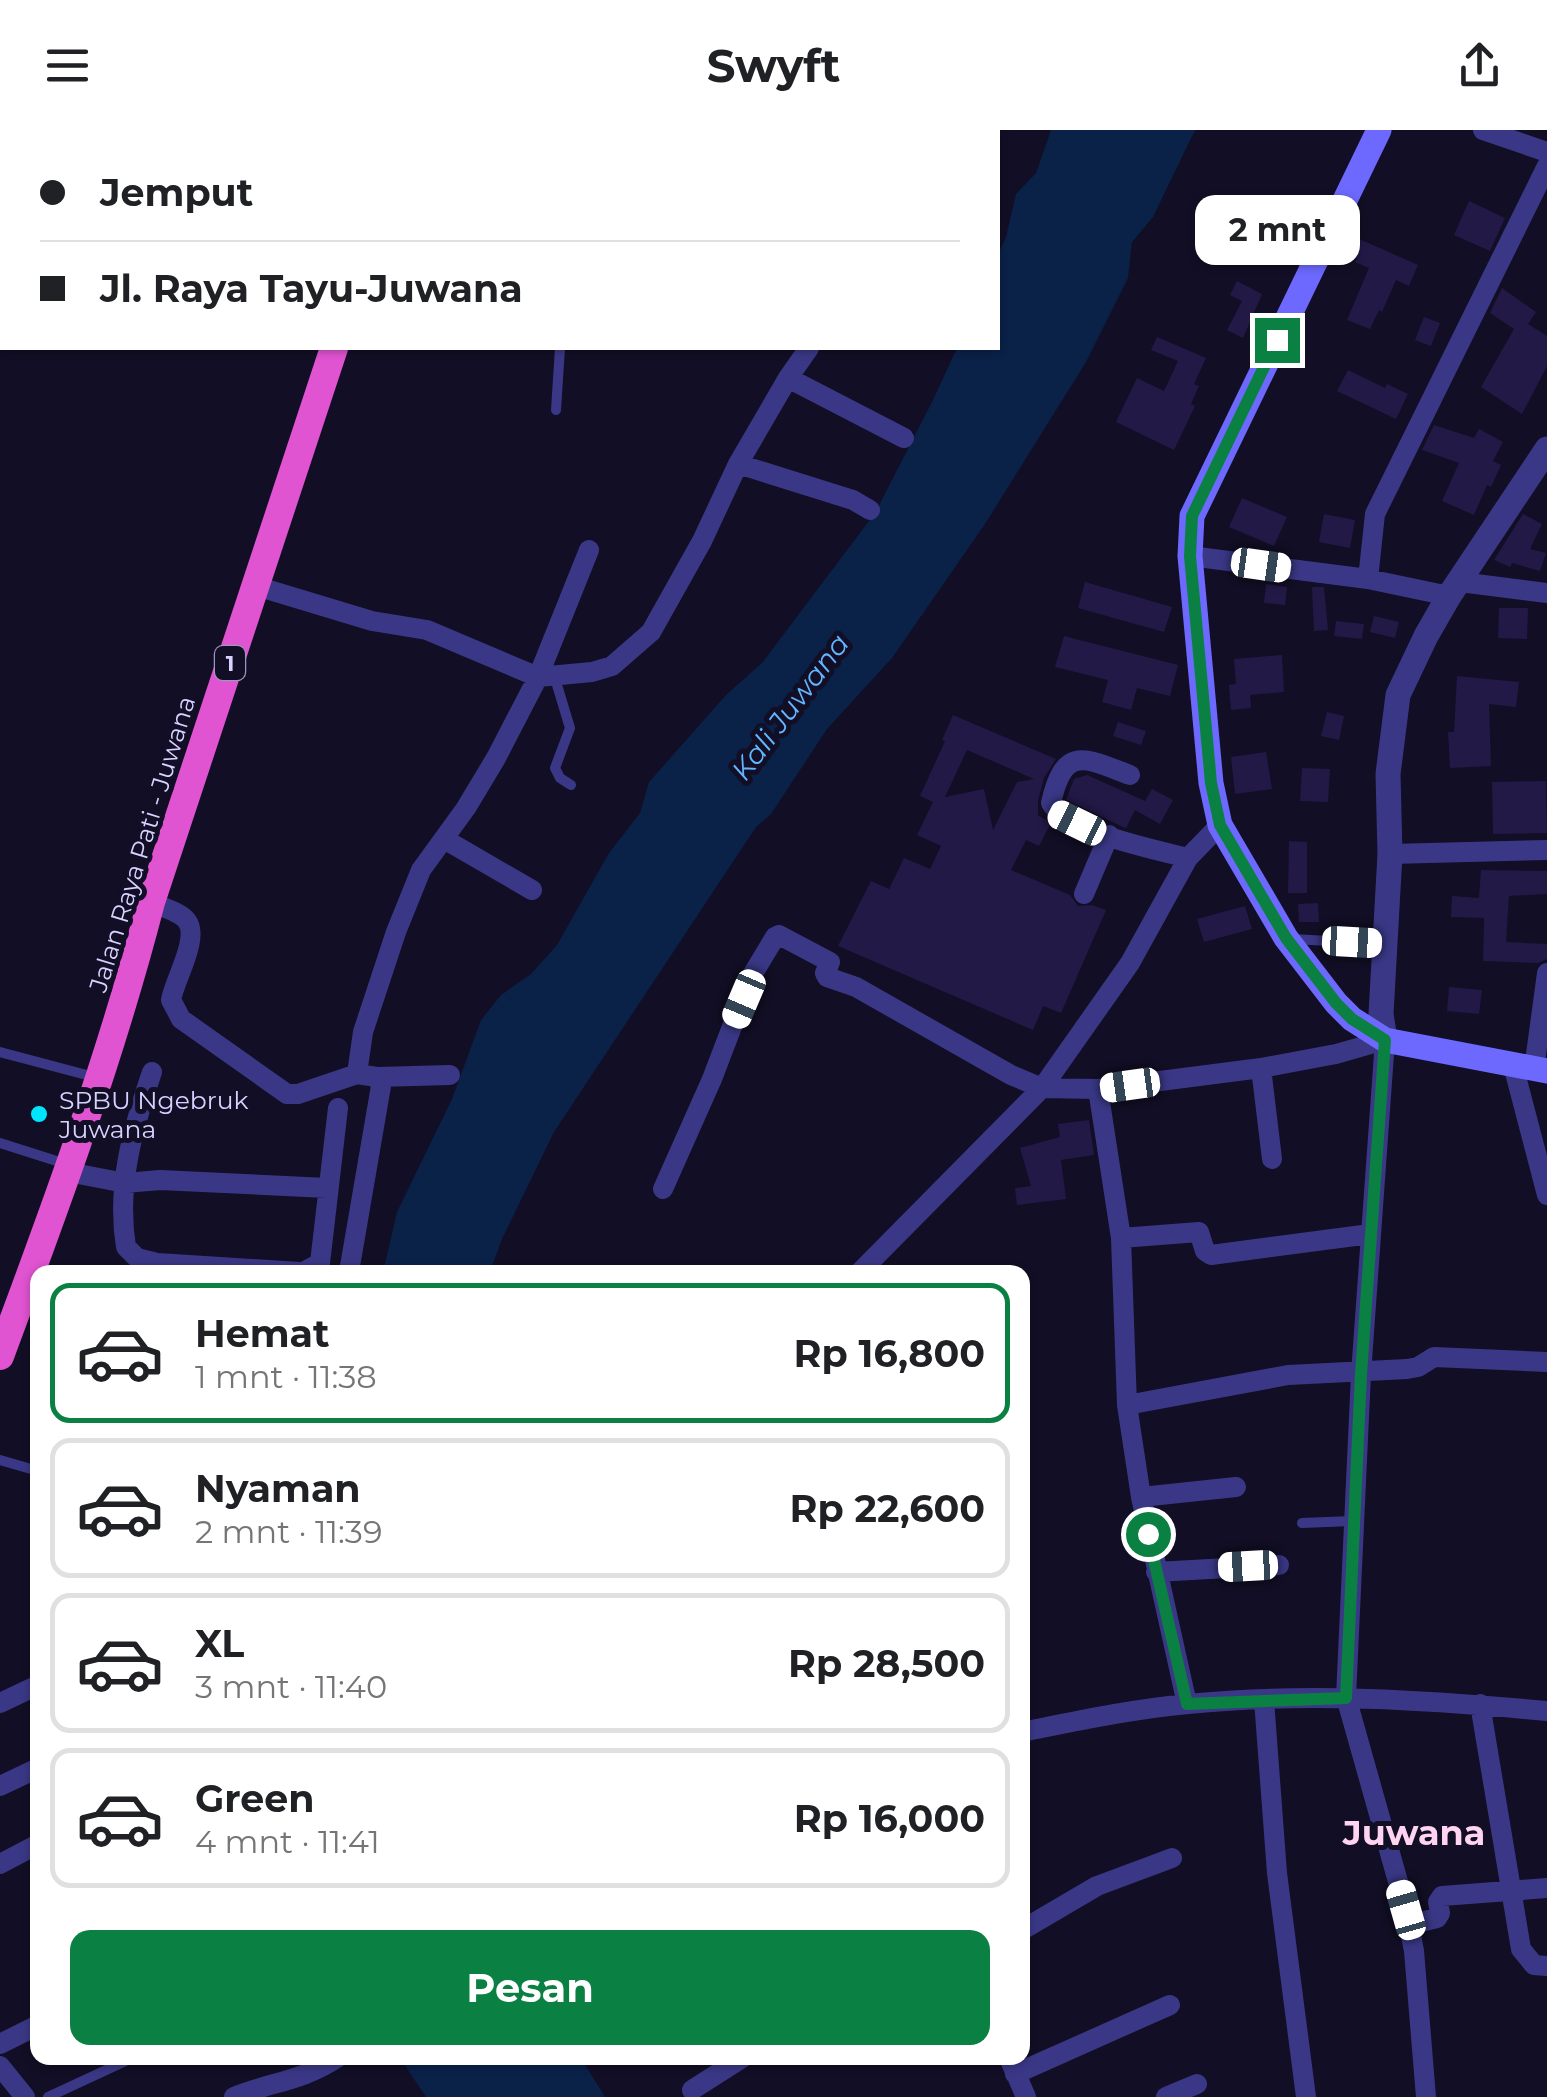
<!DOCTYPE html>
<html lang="id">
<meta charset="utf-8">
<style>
:root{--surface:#fff;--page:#f6f6f6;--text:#202124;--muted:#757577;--line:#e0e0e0;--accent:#0b8043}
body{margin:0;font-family:Montserrat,sans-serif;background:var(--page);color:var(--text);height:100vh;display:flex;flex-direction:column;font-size:38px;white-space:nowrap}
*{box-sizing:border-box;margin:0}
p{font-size:32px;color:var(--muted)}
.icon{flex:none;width:55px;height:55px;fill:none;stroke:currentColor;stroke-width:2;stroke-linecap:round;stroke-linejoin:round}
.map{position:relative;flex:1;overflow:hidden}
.drawer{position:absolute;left:30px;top:1135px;width:1000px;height:800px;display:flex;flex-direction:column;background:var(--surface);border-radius:20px;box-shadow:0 2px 8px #0004}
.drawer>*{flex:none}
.banner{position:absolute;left:0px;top:0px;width:1000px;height:220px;box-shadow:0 2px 8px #0004;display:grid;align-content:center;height:220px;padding:0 40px;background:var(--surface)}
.end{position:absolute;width:45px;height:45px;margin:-22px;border:12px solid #0b8043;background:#fff;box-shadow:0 0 0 5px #fff}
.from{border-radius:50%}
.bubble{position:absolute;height:70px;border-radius:20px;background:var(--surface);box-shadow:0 2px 8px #0004;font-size:32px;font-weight:700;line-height:70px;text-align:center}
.car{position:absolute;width:30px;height:60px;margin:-30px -15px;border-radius:12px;box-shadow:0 0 8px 2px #0007;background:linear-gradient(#fff 24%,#345 0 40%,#fff 0 76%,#345 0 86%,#fff 0)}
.banner b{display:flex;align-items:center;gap:35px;height:95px;font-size:38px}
.banner b+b{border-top:2px solid var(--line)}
.banner i{width:25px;height:25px;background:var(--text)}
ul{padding:18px 0 0;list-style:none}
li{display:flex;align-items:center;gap:30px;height:140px;margin:0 20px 15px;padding:0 20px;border:5px solid var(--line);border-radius:20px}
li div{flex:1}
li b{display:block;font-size:38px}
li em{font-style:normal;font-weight:700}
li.selected{border-color:var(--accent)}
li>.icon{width:90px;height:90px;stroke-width:1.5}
.cta{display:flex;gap:20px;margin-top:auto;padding:20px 40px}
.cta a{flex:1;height:115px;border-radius:20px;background:var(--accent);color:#fff;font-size:40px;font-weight:700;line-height:115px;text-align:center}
header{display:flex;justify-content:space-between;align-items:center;height:130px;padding:0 40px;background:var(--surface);font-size:45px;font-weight:700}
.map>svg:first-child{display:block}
</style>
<header><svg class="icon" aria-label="menu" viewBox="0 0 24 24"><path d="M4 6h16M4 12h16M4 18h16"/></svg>Swyft<svg class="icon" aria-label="share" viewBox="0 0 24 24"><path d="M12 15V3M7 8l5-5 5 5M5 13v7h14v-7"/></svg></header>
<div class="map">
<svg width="1547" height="1967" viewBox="0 0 1547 1967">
<rect width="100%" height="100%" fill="#120e25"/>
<path fill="#0a2148" d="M1051,0H1195L1153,87L1132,112L1128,148L1086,232L985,394L892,528L827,599L771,684L756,697L554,1002L502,1109L490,1142H383L397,1082L452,969L481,890L501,865L531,844L557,815L609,723L640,683L649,652L727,564L762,533L875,383L933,270L957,218H998V124L1006,107L1016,64L1036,43Z
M400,1928H581L605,1967H426Z"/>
<path fill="#231947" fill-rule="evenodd" d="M1469,71L1505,88L1490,121L1454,105Z
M1348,104L1418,135L1409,156L1396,150L1382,182L1379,180L1370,199L1347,190L1369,138L1355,132L1357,128L1342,123Z
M1237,151L1262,164L1243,208L1227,200L1242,171L1230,165Z
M1502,158L1536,182L1528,194L1547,206V236L1522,284L1481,257L1514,199L1490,183Z
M1424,187L1440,193L1431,216L1415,210Z
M1157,207L1206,228L1194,254L1199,256L1191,274L1195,276L1174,320L1116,292L1137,248L1164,261L1178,231L1151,220Z
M1348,240L1385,258L1387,254L1408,264L1396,289L1337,261Z
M1434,295L1474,308L1479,299L1503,312L1493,331L1501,335L1491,357L1487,355L1474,385L1442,371L1459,333L1422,320Z
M1242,368L1287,387L1274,416L1229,397Z
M1324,384L1355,390L1350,418L1319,412Z
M1523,384L1542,394L1530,419L1546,423L1540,441L1512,433L1510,437L1494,430Z
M1085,452L1172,477L1164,502L1078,478Z
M1266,454L1287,457L1285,475L1264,473Z
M1312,457H1324L1328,500L1314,501Z
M1499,478H1528L1527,509L1498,508Z
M1374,486L1399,492L1395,508L1370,502Z
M1336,491L1364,494L1362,509L1334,506Z
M1064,506L1178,535L1170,566L1137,558L1131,580L1102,572L1108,550L1055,537Z
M1282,525L1284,562L1250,565L1251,578L1231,580L1229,555L1236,554L1234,529Z
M1457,546L1519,552L1516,577L1489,574L1491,636L1450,638L1448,602H1454Z
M1327,582L1344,586L1339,610L1321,606Z
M953,585L1056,629L1044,648L1038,670V685L1051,693L1039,716L1026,710L1011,740L1070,765L1078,776L1092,775L1106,780L1061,883L1043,876L1033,900L838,816L871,751L889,759L904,728L930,739L941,716L917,705L933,672L920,666L945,611L942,610ZM967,620L1034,649L1017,652L993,700L984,659L945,667Z
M1118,592L1146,601L1141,615L1113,606Z
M1266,622L1272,659L1235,664L1231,627Z
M1302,638L1330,639L1328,672L1300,671Z
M1087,645L1145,671L1152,659L1173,670L1160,694L1135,680L1126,698L1121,696L1066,670L1074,649Z
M1546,651L1547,703L1493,704L1492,652Z
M1289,711L1307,712V763H1288Z
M1481,740L1547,741V764L1509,766L1506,812L1547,814V829L1538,833L1483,831L1484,788L1451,787L1452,766L1479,768Z
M1318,773L1319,792H1299L1298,774Z
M1245,776L1252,799L1204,812L1197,789Z
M1449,857L1482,860L1479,884L1447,881Z
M1089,990L1094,1025L1061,1030L1066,1069L1017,1075L1015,1058L1031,1056L1020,1018L1060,1007L1058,994Z"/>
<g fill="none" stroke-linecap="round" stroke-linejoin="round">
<path stroke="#3a3886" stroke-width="10" d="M701,0L702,2
M486,2V0
M556,280L560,218
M554,545L570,598L555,638L560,648L571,655
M1292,809L1385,814
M0,922L98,948
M0,1013L66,1034
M0,1330L38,1341
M1302,1393L1352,1391
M48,1967L132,1928"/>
<path stroke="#3a3886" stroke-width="20" d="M1483,0L1547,22
M929,2L930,0
M788,248L904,308
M738,334L853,370L870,380
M1190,426L1368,449L1449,466
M1368,449L1375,384L1547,36
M1460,452L1547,463
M256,456L372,491L427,500L538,547L592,542L612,536L651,502L702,411L738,334L788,248L809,218
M1130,645C1085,628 1064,614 1051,673C1066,702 1157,720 1188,728
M444,709L532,760
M1390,724L1547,720
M1084,764L1109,705
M151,772C161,777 181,782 187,791C200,808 174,851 171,870L181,889L287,964H298L357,944
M1513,935L1547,1065
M1261,938L1272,1029
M1534,939L1547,843
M152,942C133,998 116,1056 126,1117L137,1128L157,1133L300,1142
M377,947L450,945
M1098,959L1121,1108L1127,1275L1141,1367L1236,1357
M68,1042L125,1053L160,1050L327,1058
M663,1059L712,949L751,847L775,807L779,805L830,832L825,843L827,847L856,857L1011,945L1042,958L1098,959L1261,938L1336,924L1385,910L1361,1244L1346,1567L1406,1780L1414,1821L1426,1967
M1121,1108L1199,1102L1205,1121L1211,1125L1370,1104
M303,1142L320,1133L338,978
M349,1142L381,956L377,947L357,944L363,902L396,802L421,740L466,678L496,628L538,547L589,420
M860,1142L1042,958L1130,833L1188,728L1220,695
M1127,1275L1288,1245L1407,1239L1418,1237L1434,1227L1547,1232
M1141,1367L1187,1574
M1156,1442L1279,1435
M1264,1570L1277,1743L1306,1967
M0,1573L38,1555
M1480,1574L1521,1819L1534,1835L1547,1836
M1022,1602C1077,1591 1133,1579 1188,1574C1308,1562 1428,1570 1547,1581
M0,1656L38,1638
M0,1734L38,1714
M1409,1795L1437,1788L1440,1783L1438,1772L1442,1766L1547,1758
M1022,1800L1097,1756L1172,1728
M0,1914L38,1895
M1009,1928L1026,1967
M0,1936L25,1967
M1015,1944L1170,1875
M692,1960L742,1928
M234,1967C271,1952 302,1951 337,1928
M1166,1967L1197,1954"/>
<path stroke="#3a3886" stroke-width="25" d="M1385,910L1381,884L1390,724L1388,644L1398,565L1426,506L1449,466L1547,319"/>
<path stroke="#6d69ff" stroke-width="25" d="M1379,0L1192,386L1190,426L1211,653L1220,695L1286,808L1336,873L1352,889L1385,910L1547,941"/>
<path stroke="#e053d1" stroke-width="28" d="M408,2L409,0
M0,1226C56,1076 111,927 151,772L334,218"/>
</g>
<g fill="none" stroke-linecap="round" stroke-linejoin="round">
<path stroke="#0b8043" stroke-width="12" d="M1148,1404L1187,1574L1346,1568L1361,1244L1385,910L1352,889L1336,873L1286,808L1220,695L1211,653L1190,426L1192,386L1277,210"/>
</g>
<circle fill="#00e5fd" stroke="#120e25" stroke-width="4" cx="39" cy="984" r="10"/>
<g text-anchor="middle" stroke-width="10" stroke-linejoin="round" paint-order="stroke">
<rect fill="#120e25" stroke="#9c97be" stroke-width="2.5" x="215" y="516" width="30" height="34" rx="8"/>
<g font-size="22" font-weight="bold" fill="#d7d2ff">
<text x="230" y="541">1</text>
</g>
<g font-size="25" fill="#d7d2ff" stroke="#120e25">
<text transform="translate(142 714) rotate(-73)" y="9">Jalan Raya Pati - Juwana</text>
</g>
<g font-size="25" fill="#d7d2ff" stroke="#120e25" text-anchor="start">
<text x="59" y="979">SPBU Ngebruk<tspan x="59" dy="29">Juwana</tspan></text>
</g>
<g font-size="28" font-style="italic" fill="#60b6ff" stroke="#120e25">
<text transform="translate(790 577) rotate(-53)" y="10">Kali Juwana</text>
</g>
<g font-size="35" font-weight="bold" fill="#ffd4f0" stroke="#120e25">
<text x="1414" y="1715">Juwana</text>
</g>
</g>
</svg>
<i class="end from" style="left:1148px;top:1404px"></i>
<i class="end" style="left:1277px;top:210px"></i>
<div class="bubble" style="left:1195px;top:65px;width:165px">2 mnt</div>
<i class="car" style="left:1261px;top:435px;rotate:98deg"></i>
<i class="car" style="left:1077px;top:693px;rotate:296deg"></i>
<i class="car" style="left:1352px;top:812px;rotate:93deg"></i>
<i class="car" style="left:744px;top:869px;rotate:203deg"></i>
<i class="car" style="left:1130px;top:955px;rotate:262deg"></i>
<i class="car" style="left:1248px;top:1436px;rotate:267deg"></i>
<i class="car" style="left:1406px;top:1780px;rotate:344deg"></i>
<div class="banner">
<b><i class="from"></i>Jemput</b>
<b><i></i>Jl. Raya Tayu-Juwana</b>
</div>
<section class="drawer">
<ul>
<li class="selected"><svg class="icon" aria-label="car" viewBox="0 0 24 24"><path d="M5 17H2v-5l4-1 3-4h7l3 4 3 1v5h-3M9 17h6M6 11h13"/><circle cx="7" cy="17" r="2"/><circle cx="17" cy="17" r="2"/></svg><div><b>Hemat</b><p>1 mnt · 11:38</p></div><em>Rp 16,800</em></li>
<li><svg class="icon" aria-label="car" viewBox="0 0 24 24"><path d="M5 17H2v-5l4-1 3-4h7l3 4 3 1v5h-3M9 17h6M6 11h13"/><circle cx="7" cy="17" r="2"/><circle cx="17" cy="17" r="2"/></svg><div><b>Nyaman</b><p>2 mnt · 11:39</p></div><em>Rp 22,600</em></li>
<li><svg class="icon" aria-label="car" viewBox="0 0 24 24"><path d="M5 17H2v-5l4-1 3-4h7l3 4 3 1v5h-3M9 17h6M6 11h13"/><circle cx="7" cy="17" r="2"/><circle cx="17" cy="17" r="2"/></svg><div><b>XL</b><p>3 mnt · 11:40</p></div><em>Rp 28,500</em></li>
<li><svg class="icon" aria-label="car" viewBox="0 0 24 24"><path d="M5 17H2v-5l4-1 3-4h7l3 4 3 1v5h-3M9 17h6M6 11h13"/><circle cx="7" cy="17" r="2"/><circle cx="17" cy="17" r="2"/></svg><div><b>Green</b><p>4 mnt · 11:41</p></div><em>Rp 16,000</em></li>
</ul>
<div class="cta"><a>Pesan</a></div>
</section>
</div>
